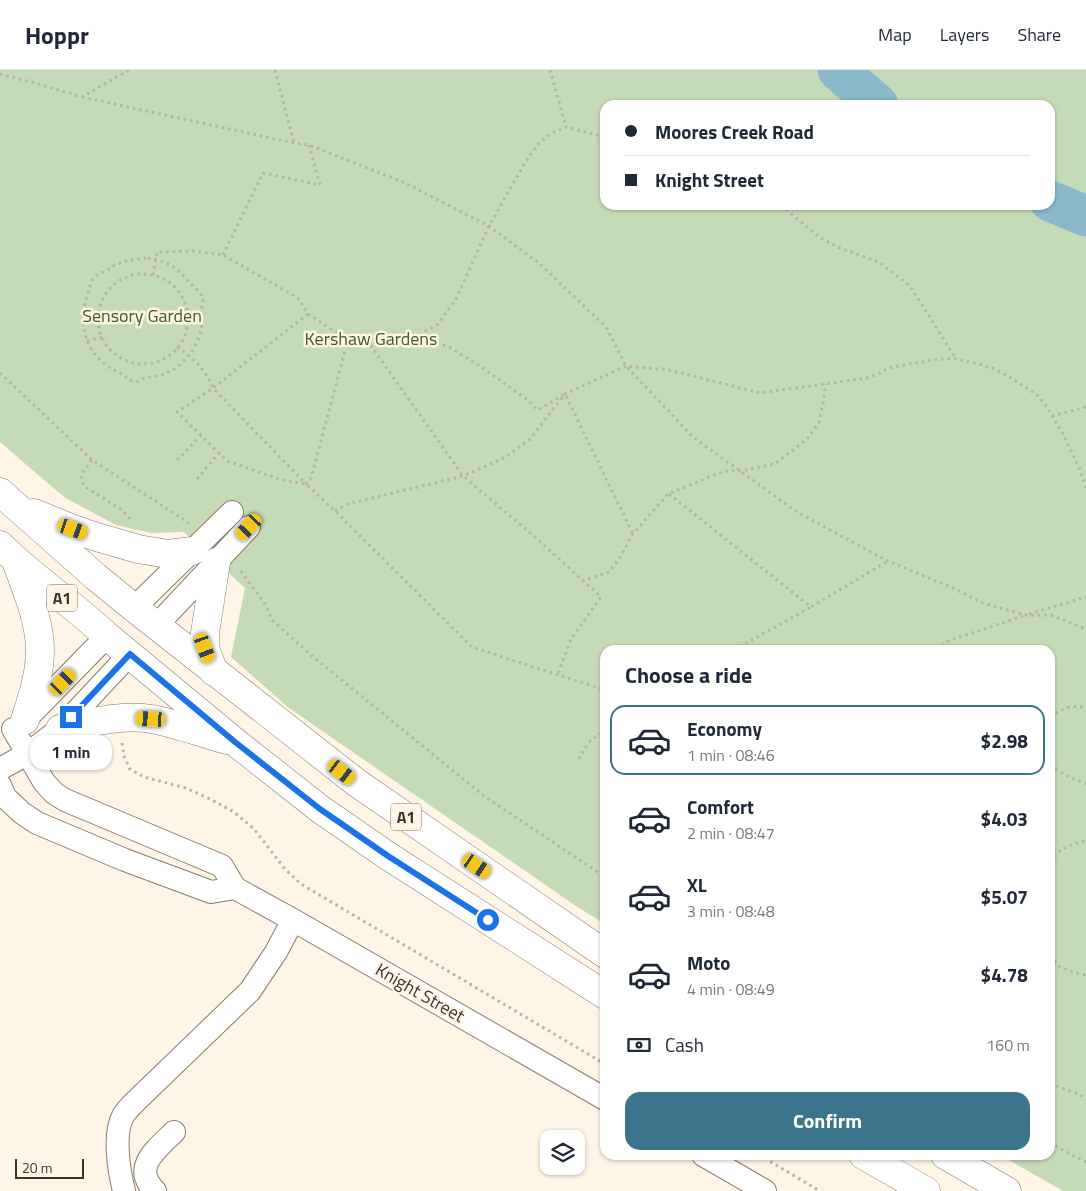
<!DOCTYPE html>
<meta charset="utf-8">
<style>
:root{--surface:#fff;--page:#f2f2f3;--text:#1f2937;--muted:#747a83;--line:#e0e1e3;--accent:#3c748e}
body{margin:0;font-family:"Titillium Web",sans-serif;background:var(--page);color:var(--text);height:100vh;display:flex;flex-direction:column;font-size:19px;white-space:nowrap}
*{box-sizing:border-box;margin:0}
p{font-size:16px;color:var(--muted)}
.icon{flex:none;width:28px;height:28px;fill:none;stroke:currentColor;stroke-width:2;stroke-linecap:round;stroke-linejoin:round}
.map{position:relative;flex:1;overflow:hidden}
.drawer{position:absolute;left:600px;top:575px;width:455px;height:515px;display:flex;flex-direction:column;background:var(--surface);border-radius:15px;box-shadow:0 1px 4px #0004}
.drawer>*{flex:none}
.banner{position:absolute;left:600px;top:30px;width:455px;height:110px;border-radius:15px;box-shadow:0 1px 4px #0004;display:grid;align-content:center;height:110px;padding:0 25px;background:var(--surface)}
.buttons{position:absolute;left:540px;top:1060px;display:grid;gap:10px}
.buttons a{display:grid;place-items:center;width:45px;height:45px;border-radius:10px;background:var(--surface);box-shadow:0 1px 4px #0004;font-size:25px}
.scale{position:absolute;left:15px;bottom:12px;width:69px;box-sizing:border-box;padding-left:5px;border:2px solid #39352e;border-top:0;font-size:14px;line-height:18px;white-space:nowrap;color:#39352e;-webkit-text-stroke:4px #fef5e6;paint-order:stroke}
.end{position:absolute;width:22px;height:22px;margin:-11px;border:6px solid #1a73e8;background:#fff;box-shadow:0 0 0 2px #fff}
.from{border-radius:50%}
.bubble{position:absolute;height:35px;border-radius:15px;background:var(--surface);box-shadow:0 1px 4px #0004;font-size:16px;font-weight:700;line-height:35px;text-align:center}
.car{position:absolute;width:15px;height:30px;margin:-15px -8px;border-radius:6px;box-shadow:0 0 4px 1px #0007;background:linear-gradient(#f5c518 24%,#345 0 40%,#f5c518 0 76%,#345 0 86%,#f5c518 0)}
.banner b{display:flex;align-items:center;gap:18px;height:48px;font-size:19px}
.banner b+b{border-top:1px solid var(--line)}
.banner i{width:12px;height:12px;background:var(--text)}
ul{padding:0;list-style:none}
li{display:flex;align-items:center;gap:15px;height:70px;margin:0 10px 8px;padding:0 15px;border:2px solid transparent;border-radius:15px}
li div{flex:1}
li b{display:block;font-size:19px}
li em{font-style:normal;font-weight:700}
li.selected{border-color:var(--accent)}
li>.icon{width:45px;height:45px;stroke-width:1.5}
h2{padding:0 25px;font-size:22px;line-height:60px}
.pay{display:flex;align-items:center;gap:12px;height:55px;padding:0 25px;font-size:19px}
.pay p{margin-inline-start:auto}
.action{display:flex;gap:10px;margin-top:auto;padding:10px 25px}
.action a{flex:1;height:58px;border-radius:15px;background:var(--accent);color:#fff;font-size:20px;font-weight:700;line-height:58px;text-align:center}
header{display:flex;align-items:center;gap:30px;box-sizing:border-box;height:70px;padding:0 25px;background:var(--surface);border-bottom:1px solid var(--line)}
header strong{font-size:24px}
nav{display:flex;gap:28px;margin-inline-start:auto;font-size:18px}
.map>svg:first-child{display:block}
</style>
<header>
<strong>Hoppr</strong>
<nav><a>Map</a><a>Layers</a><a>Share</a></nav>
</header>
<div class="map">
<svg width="1086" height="1121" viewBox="0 0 1086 1121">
<rect width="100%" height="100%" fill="#fef5e6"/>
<path fill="#c5dab6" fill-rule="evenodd" d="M0,0H1086V1121H1063L1000,1085H1050V580H605V854L576,836L289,638L231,587L245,518L184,462L151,463L116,455L64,427L0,372ZM605,35H1050V135H605Z"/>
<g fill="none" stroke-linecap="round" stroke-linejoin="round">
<path stroke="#8bb9cb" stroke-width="41" d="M838,0L878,35
M1050,131L1086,146"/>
<defs>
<path id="minor" d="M134,538L232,442
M156,556L249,457
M26,649L107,566
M13,659L44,712L54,723L65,730L222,796L235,818L293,850L605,1029
M0,699L27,684L60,659L130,584
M0,715L5,727L22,743L37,753L125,790L211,822L235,818
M703,1085L765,1121
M124,1121C119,1101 113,1064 123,1046C127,1039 134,1033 139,1028L250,921L276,882L293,850
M155,1121C131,1097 157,1079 174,1062"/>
<path id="highway" d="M0,422L96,507L134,538L357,713L605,884
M34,443L73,459L100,468L138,479L168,484L192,481
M0,475C33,508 73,534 107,566L235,672L320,739L388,786L605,925
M16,491C26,519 40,550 40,581C40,604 32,628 25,650
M214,602L205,578V563L216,492
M60,659C89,653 122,644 152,649C177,654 202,663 227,670
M863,1085L926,1121
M945,1085L1007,1121"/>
</defs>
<use href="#minor" stroke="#877d6d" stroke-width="24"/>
<use href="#highway" stroke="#877d6d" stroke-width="29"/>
<path stroke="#b9b2a5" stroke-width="3" stroke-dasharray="2.5 4" stroke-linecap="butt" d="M275,0L294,73
M550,0L566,57
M0,4L35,13L82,27L129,0
M82,27L294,73L309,75L403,112L489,156L540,194L606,257L626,296L693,367L797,442L888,491L953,518L983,533L1025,545H1051L1086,559
M605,67L566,57L552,63L539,73L526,91L489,156L456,229L438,254L417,266L449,277L477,294L525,328L538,340L565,324L633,464
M781,135L819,167L840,178L879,192L910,216L956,289
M223,185L263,103L320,115L309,75
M148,188C174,193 177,199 194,217C197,220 200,222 202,226C204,231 202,236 201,241C201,244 202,248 202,252C201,271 189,289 174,299C167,303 160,306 152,307C150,307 147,307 145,308C141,309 140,312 135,312C129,311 127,306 122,304C116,301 111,299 106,295C82,276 79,250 88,223C90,218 90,213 93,209C96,204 101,204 105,201C109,200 111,197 115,195C125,190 136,189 148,188Z
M98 249a45 45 0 1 1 90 0a45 45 0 1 1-90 0Z
M153,205L157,182L193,181L223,185L298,228L308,244L348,270L369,273L463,406L535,467L601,527L571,569L558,604
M308,244L213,318L177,342L227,391L282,410L306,414L335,441L472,577L605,620
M87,271L102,267
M369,273L381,268L417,266
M177,277C195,289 204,298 213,318L306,414L311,408L348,270
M0,303L92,390L189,453
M1052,346L1086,337
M92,390L83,402L81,409L84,416L122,440L132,451
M177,390L201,365
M197,409L219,383
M669,424L811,537L888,491
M335,441L348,434L463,406L506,387L530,369L565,324L626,296L669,300L760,323L867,308L880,303L888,298L938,289H956L976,293L994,299L1008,306L1036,324L1044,333L1063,364L1080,400L1086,418
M241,501L265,534L272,550L311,585L484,726L605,807
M582,511L609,502L620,487L633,464L668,424L724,401H741L774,394L796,378L809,367L819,352L823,333L826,314
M1029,544L1086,527
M734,580L811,537
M937,580L948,571L1023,546
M1050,647C1062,639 1071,634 1086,638
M122,673L124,686L130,699L144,707L186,718L210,729L234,742L254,759L285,799L301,814L605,994
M579,689L588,673L605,660
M1050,695L1065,705L1086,714
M1050,792C1059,778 1070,774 1086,771
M1050,886L1060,897L1076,903L1086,905
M1050,1014L1079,1024L1086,1029
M1050,1072L1064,1081L1086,1092
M759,1085L820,1121"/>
<use href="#minor" stroke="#fff" stroke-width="22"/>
<use href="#highway" stroke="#fff" stroke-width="28"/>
</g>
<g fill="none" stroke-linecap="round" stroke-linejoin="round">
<path stroke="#1a73e8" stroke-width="6" d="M71,647L130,584L235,672L320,739L388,786L488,850"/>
</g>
<g text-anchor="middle" stroke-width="5" stroke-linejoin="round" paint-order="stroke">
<g fill="#fef5e6" stroke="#746f65" stroke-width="1">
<rect x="47" y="514.5" width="30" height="27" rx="4"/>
<rect x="391" y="733.5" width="30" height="27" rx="4"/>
</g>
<g font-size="16" font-weight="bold" fill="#39352e">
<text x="62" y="534">A1</text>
<text x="406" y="753">A1</text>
</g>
<g font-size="18" fill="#405c27" stroke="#fef5e6">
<text x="142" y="252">Sensory Garden</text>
<text x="371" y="275">Kershaw Gardens</text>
</g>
<g font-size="18" fill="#39352e" stroke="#fef5e6">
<text transform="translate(420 923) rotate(30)" y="6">Knight Street</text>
</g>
</g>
</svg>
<div class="buttons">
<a><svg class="icon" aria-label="layers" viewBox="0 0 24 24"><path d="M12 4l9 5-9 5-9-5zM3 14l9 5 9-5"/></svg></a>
</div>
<div class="scale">20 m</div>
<i class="end from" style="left:488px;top:850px"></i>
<i class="end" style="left:71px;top:647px"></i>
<div class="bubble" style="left:30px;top:665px;width:82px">1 min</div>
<i class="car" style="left:249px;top:457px;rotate:223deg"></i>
<i class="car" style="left:73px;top:459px;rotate:109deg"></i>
<i class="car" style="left:205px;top:578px;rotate:160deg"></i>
<i class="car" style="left:63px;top:612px;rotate:44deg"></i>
<i class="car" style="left:151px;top:649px;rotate:273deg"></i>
<i class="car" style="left:342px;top:702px;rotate:128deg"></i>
<i class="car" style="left:477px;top:796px;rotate:124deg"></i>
<div class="banner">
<b><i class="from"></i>Moores Creek Road</b>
<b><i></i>Knight Street</b>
</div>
<section class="drawer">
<h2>Choose a ride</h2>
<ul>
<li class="selected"><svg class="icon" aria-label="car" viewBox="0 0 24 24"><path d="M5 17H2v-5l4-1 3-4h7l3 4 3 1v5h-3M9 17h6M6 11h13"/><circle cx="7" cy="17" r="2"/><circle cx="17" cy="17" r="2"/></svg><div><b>Economy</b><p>1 min · 08:46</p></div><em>$2.98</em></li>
<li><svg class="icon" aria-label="car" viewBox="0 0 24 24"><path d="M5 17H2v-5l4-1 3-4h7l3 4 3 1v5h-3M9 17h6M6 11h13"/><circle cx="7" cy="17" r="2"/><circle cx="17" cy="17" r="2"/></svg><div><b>Comfort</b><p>2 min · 08:47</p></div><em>$4.03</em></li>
<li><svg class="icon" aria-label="car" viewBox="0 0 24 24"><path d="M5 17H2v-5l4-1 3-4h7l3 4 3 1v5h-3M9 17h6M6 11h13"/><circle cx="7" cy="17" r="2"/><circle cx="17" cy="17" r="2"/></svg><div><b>XL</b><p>3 min · 08:48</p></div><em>$5.07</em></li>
<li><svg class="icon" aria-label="car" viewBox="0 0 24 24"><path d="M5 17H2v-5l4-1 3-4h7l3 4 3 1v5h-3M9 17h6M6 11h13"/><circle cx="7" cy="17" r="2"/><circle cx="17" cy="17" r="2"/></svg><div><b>Moto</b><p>4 min · 08:49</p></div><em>$4.78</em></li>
</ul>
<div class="pay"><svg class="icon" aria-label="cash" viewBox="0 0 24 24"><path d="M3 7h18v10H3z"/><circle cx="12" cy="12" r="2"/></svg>Cash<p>160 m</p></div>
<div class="action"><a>Confirm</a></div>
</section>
</div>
